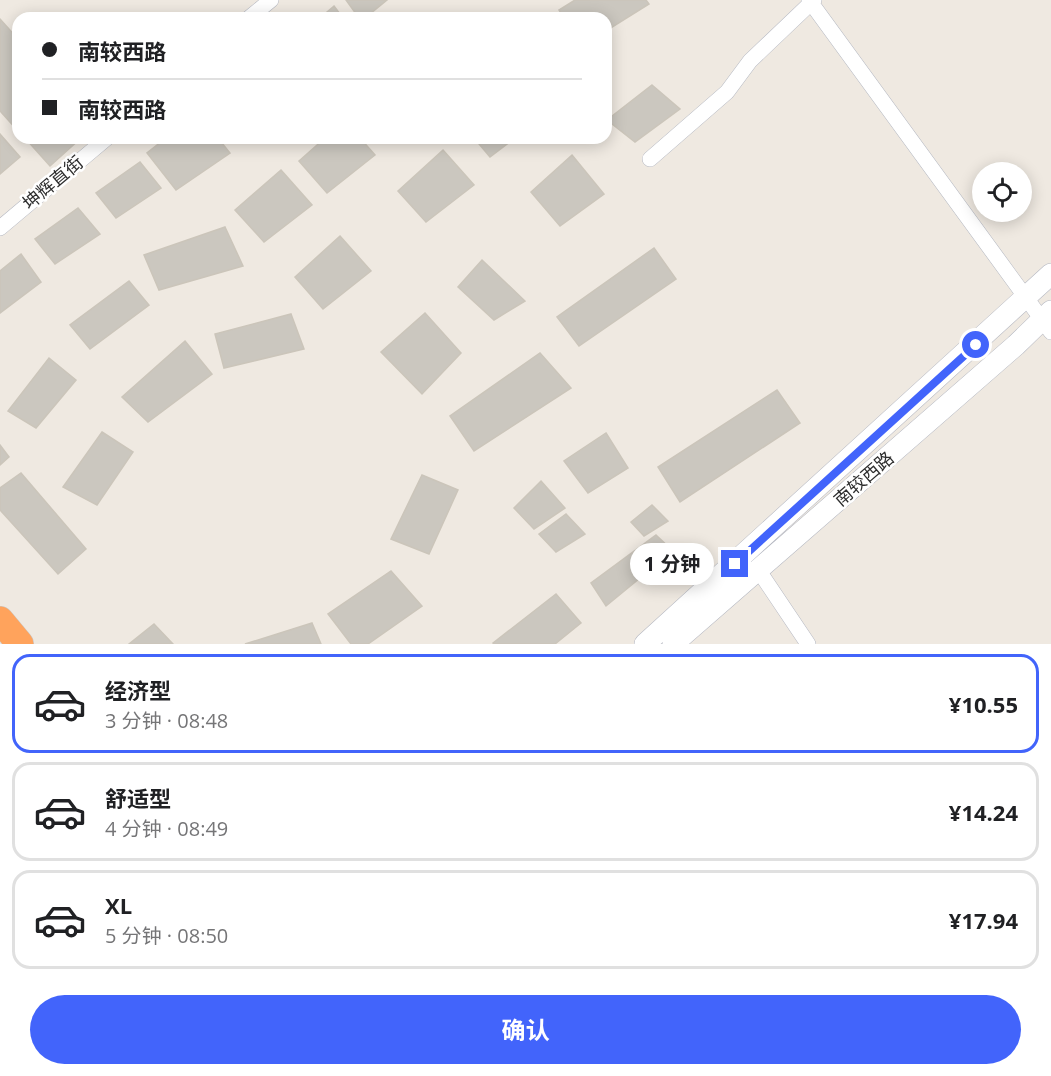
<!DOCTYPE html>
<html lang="zh">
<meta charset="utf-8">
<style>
:root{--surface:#fff;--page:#f6f6f6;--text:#202124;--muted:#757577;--line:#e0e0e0;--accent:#4264fb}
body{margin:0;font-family:"Open Sans","Noto Sans SC",sans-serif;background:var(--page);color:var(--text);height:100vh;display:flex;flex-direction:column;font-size:22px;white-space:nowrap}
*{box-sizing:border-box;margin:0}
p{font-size:20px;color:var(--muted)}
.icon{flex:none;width:33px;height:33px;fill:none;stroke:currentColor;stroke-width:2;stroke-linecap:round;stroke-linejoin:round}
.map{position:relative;height:644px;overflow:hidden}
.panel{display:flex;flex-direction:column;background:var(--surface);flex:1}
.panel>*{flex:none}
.hud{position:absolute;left:12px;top:12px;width:600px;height:132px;border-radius:18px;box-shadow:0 3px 15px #0003;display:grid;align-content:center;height:132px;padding:0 30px;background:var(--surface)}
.buttons{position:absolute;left:972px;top:162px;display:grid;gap:12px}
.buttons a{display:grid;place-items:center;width:60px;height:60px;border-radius:50%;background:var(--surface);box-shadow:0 3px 15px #0003;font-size:30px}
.end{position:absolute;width:27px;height:27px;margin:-14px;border:8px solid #4264fb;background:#fff;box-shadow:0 0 0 3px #fff}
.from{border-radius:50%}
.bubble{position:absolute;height:42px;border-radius:21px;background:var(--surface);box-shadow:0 3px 15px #0003;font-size:20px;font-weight:700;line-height:42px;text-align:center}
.hud b{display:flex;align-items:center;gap:21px;height:57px;font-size:22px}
.hud b+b{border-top:2px solid var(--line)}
.hud i{width:15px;height:15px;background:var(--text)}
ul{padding:10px 0 0;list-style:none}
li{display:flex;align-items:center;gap:18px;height:99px;margin:0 12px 9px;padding:0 18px;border:3px solid var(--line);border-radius:18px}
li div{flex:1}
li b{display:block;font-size:22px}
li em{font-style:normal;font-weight:700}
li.selected{border-color:var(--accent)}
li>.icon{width:54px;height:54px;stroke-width:1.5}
.cta{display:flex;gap:12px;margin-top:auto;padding:12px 30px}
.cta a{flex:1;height:69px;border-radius:36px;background:var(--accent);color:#fff;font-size:24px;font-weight:700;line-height:69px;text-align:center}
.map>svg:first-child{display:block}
</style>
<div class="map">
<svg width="1051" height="644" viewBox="0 0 1051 644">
<rect width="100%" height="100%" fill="#efe9e1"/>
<path fill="#cbc7bf" stroke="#cbc5ba" stroke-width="1.5" d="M346,0H387L365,18H359Z
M575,0H646L649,4L606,31V18H564L559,10Z
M334,6L343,18H320Z
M0,19L18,39V131L0,111Z
M652,85L680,109L635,142L607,120Z
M0,134L20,157L0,174Z
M25,138H81L50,166Z
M166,138H218L230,153L176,190L147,153Z
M325,138H360L375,155L327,193L299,161Z
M474,138H515L490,157Z
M443,150L474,185L426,222L398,191Z
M572,155L604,194L560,226L531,192Z
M140,162L161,188L116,218L96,193Z
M281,170L312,205L264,242L235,210Z
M78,208L100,234L55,264L35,239Z
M225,227L243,266L159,290L144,255Z
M340,236L371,271L323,309L295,277Z
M654,248L676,279L579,346L557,317Z
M21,254L41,282L0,313V271Z
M482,260L525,301L494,320L458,287Z
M129,281L149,305L90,349L70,325Z
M425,313L461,353L422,394L381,352Z
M291,314L304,349L224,368L215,334Z
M185,341L212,374L148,422L122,397Z
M540,353L571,388L474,451L450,416Z
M49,358L76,380L36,428L8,411Z
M777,390L800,423L680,502L658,467Z
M102,432L133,452L97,505L63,487Z
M606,433L628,468L588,493L564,461Z
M0,445L9,457L0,465Z
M21,473L86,549L58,574L0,510V488Z
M422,475L458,490L429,554L391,539Z
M541,481L565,508L534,529L514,508Z
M652,505L668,521L644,536L631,522Z
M566,514L585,534L556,552L539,534Z
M656,535L673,551L606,606L591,583Z
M391,571L422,606L368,644H351L328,614Z
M556,594L581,623L555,644H494L493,643Z
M312,623L321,644H245Z
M154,624L173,644H129Z"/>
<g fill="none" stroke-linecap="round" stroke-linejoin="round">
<defs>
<path id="street" d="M809,0L1051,332
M249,18L271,0
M650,159L727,92L750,61L814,0
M0,228L107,138
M759,571L808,644"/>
<path id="secondary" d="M645,644L1051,274
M673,644L1016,345L1051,311"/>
<path id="highway" d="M0,620L20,644"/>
</defs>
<use href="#street" stroke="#b4b7c1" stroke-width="16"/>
<use href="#secondary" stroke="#b4b7c1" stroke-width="22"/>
<use href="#highway" stroke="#c9c9c9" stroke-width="28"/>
<use href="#street" stroke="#fff" stroke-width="15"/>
<use href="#secondary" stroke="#fff" stroke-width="21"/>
<use href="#highway" stroke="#ffa35c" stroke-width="27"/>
</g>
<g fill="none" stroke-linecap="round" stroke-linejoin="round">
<path stroke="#4264fb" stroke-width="8" d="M735,564L976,345"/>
</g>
<g text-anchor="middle" stroke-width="5" stroke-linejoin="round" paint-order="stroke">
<g font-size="18" fill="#2e2e2e" stroke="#fff">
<text transform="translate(53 183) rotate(-40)" y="6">坤辉直街</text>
<text transform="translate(864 479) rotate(-41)" y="6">南较西路</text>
</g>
</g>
</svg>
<div class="buttons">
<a><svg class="icon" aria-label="locate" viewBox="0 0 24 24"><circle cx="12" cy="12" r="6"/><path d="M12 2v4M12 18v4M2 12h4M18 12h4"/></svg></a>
</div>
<i class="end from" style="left:976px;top:345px"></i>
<i class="end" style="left:735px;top:564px"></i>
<div class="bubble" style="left:630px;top:543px;width:84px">1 分钟</div>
<div class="hud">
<b><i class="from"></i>南较西路</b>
<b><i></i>南较西路</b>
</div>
</div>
<section class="panel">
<ul>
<li class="selected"><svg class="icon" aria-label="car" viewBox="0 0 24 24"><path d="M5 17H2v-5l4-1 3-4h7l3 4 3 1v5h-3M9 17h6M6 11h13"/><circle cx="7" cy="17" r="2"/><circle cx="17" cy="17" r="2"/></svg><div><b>经济型</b><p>3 分钟 · 08:48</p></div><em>¥10.55</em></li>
<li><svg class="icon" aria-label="car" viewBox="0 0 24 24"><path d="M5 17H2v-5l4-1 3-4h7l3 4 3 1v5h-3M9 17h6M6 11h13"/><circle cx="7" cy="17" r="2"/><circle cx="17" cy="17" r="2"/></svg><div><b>舒适型</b><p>4 分钟 · 08:49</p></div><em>¥14.24</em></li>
<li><svg class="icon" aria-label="car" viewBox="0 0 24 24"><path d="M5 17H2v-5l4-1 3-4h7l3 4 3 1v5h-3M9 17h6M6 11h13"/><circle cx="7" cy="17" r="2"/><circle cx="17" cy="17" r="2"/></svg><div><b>XL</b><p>5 分钟 · 08:50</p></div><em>¥17.94</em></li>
</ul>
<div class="cta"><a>确认</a></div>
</section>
